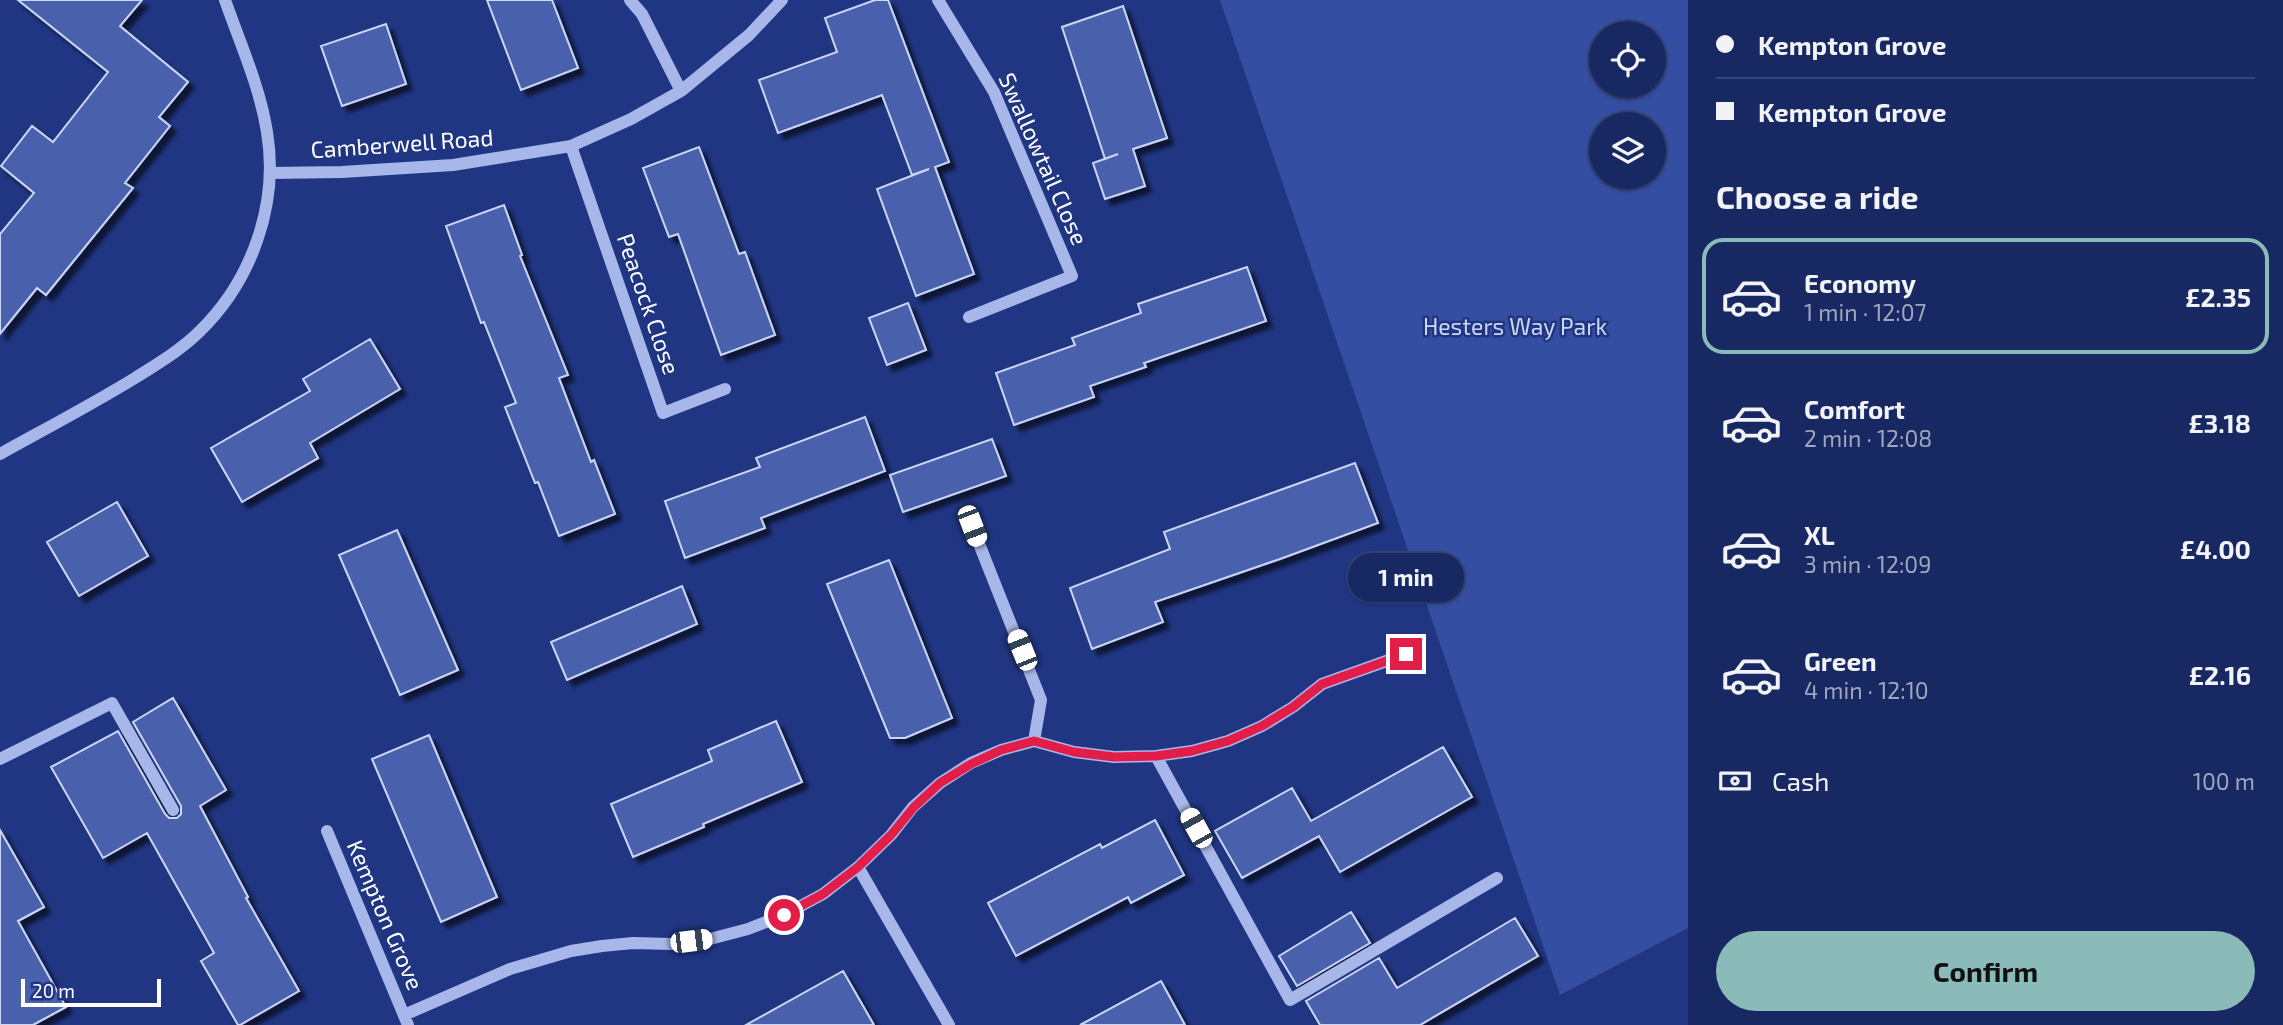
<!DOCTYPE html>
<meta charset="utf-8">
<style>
:root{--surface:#182862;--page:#25346b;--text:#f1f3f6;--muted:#9fa6be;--line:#364477;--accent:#8bbbb9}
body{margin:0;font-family:"Exo 2",sans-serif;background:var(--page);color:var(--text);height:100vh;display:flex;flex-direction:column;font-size:26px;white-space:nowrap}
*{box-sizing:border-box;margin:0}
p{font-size:23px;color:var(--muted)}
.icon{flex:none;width:38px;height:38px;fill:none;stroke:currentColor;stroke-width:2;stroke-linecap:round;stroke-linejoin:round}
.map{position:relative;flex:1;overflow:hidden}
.drawer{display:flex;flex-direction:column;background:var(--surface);width:595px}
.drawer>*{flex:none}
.hud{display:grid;align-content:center;height:154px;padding:0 28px;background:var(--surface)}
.tools{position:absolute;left:1589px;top:21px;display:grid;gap:14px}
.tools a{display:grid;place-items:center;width:77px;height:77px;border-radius:50%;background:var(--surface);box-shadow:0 2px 5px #0004,0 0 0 2px var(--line);font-size:35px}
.scale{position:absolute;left:21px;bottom:18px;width:140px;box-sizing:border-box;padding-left:7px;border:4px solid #fff;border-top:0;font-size:19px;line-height:24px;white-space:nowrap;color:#fff;-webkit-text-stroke:5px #203683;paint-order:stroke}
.end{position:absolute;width:32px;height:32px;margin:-16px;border:9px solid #e11d48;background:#fff;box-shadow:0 0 0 4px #fff}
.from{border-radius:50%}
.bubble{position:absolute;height:49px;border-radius:24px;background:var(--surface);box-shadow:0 2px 5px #0004,0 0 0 2px var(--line);font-size:23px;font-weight:700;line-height:49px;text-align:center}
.car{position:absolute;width:21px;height:42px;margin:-21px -10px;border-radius:9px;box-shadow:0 0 5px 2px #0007;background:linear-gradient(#fff 24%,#345 0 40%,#fff 0 76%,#345 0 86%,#fff 0)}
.hud b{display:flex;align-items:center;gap:24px;height:66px;font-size:26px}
.hud b+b{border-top:2px solid var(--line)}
.hud i{width:18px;height:18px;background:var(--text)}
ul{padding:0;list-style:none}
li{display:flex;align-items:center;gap:21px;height:116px;margin:0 14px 10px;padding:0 14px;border:4px solid transparent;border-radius:21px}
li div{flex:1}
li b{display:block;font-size:26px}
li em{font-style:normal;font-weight:700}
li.selected{border-color:var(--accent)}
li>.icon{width:63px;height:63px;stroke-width:1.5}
h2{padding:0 28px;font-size:32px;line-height:84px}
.pay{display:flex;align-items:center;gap:18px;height:77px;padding:0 28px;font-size:26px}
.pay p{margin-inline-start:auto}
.button{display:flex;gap:14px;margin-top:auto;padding:14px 28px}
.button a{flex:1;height:80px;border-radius:42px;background:var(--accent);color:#111;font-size:28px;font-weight:700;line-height:80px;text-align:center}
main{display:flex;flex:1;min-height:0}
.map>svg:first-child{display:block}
</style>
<main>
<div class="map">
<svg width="1688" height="1025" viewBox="0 0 1688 1025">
<defs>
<filter id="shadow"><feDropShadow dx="6" dy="6" stdDeviation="2" flood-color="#0009"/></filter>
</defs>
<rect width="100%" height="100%" fill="#203683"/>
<path fill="#344ea1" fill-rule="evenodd" d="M1220,0H1688V928L1560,995ZM1654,33V86H1601V33ZM1654,124V177H1601V124Z"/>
<path fill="#4960ac" stroke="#ccd6f7" stroke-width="2" filter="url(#shadow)" d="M18,0H142L120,26L188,82L159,117L170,126L125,183L133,188L46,295L37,288L0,334V234L34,193L1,166L32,126L53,142L108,72Z
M487,0H552L578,68L521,90Z
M875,0H888L949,162L935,167L974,274L916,296L877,189L929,169L912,175L882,95L778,133L759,80L837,52L825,18Z
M1123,6L1167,138L1133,149L1145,186L1105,199L1093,163L1118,154L1105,159L1062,27Z
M386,24L406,84L342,106L321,46Z
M699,147L739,254L745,252L775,335L721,355L678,234L669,237L643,168Z
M504,205L522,255L520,256L568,375L559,378L591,462L594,460L615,514L559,536L538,482L535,483L505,407L516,403L484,322L481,323L446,226Z
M1247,267L1266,321L1144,363L1146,367L1090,386L1094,397L1014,425L996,373L1075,345L1072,338L1141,313L1138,304Z
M908,303L926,350L887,365L869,318Z
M370,339L400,389L310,443L318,458L242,502L211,448L310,391L303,379Z
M865,417L885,471L761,518L765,528L685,558L665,501L760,467L756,458Z
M992,439L1006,476L903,512L890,475Z
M1355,463L1378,523L1280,559L1155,602L1163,622L1092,649L1070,588L1170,549L1164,532Z
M117,502L148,556L79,596L47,542Z
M397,530L458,670L400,695L339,555Z
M889,560L952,718L905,738H890L827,584Z
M682,586L697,624L567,680L551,642Z
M173,698L226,790L200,806L248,897L246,898L299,991L240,1025H238L201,961L214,953L147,833L103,858L51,767L118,731L165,814L169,818H177L181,814V806L133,722Z
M776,721L802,782L703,824L704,827L633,857L611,804L712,761L708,750Z
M429,735L497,897L441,922L372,759Z
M1443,747L1472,797L1340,872L1319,836L1242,878L1215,831L1292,788L1311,821Z
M1155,820L1184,875L1131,903L1128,897L1016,956L988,903L1100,844L1102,848Z
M0,830L44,907L18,921L66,1007L33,1025H0Z
M1351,912L1370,943L1297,986L1279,956Z
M1515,918L1538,956L1420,1025H1320L1306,1001L1379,958L1397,988Z
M843,971L874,1025H746Z
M1161,981L1185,1025H1080Z"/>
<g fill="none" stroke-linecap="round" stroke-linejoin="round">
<path stroke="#a8b7e9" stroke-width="12" d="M630,0L642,14L681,91
M938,0L994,92L1072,276L969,317
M571,146L663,413L725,389
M270,173L342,172L453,165L571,146L631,119L681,91L749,35L782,0
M0,454C45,429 91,405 135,378C157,364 181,350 200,331C252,280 279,204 267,132C260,87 240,43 225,0
M972,526L1041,700L1034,741
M1156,756L1290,1000L1497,878
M0,759L112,703L173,810
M327,831L408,1025
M858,867L949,1025
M404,1015L510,969L571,951L602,946L633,943L672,944L710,939L748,929L784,915L823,894L858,867L891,835L913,807L940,783L971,763L1001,750L1034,741L1074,752L1114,757L1156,756L1192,751L1228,741L1262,726L1293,707L1322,684L1406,654"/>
</g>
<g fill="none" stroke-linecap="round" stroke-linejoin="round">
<path stroke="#e11d48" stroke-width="9" d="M784,915L823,894L858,867L891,835L914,807L940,783L971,764L1001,750L1034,741L1074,752L1114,757L1156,756L1192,751L1228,741L1262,726L1293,707L1322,684L1406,654"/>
</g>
<g text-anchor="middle" stroke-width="5" stroke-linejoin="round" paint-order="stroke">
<g font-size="23" fill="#fff" stroke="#203683">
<text transform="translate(402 144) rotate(-4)" y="8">Camberwell Road</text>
<text transform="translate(1043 159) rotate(66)" y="8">Swallowtail Close</text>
<text transform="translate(648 304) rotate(71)" y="8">Peacock Close</text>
<text transform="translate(385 915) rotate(67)" y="8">Kempton Grove</text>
</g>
<g font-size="23" fill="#ccd6f7" stroke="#203683">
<text x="1515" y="335">Hesters Way Park</text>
</g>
</g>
</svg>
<div class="tools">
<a><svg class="icon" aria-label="locate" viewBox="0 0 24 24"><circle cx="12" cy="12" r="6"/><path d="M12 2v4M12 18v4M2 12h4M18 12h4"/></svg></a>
<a><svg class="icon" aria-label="layers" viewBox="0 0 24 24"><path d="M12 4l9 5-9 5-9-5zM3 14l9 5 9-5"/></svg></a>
</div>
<div class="scale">20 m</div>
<i class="end from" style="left:784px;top:915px"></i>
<i class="end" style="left:1406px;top:654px"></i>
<div class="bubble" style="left:1348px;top:553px;width:116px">1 min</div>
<i class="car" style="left:972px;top:526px;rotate:159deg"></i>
<i class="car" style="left:1022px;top:650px;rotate:338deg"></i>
<i class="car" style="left:1196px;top:828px;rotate:331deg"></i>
<i class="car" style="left:691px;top:941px;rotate:83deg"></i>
</div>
<section class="drawer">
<div class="hud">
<b><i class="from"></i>Kempton Grove</b>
<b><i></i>Kempton Grove</b>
</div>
<h2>Choose a ride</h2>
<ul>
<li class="selected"><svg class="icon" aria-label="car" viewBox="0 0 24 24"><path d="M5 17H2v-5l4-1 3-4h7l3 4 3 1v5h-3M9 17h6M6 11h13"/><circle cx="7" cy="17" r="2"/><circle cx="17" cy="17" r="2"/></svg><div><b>Economy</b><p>1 min · 12:07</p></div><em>£2.35</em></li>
<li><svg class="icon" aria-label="car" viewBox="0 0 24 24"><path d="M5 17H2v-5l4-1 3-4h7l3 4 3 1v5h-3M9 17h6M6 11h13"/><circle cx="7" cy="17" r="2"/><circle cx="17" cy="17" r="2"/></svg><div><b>Comfort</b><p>2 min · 12:08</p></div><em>£3.18</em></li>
<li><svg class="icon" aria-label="car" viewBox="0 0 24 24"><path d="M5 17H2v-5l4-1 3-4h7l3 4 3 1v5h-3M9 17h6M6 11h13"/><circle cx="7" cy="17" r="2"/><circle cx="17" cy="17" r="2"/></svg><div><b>XL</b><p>3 min · 12:09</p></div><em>£4.00</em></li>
<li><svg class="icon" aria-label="car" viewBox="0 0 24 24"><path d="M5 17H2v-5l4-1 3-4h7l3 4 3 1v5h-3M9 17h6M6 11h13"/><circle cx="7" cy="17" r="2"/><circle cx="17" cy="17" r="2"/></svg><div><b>Green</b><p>4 min · 12:10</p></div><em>£2.16</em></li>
</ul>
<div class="pay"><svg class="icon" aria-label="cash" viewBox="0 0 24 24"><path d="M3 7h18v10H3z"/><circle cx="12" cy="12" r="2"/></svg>Cash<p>100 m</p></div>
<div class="button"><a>Confirm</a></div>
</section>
</main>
